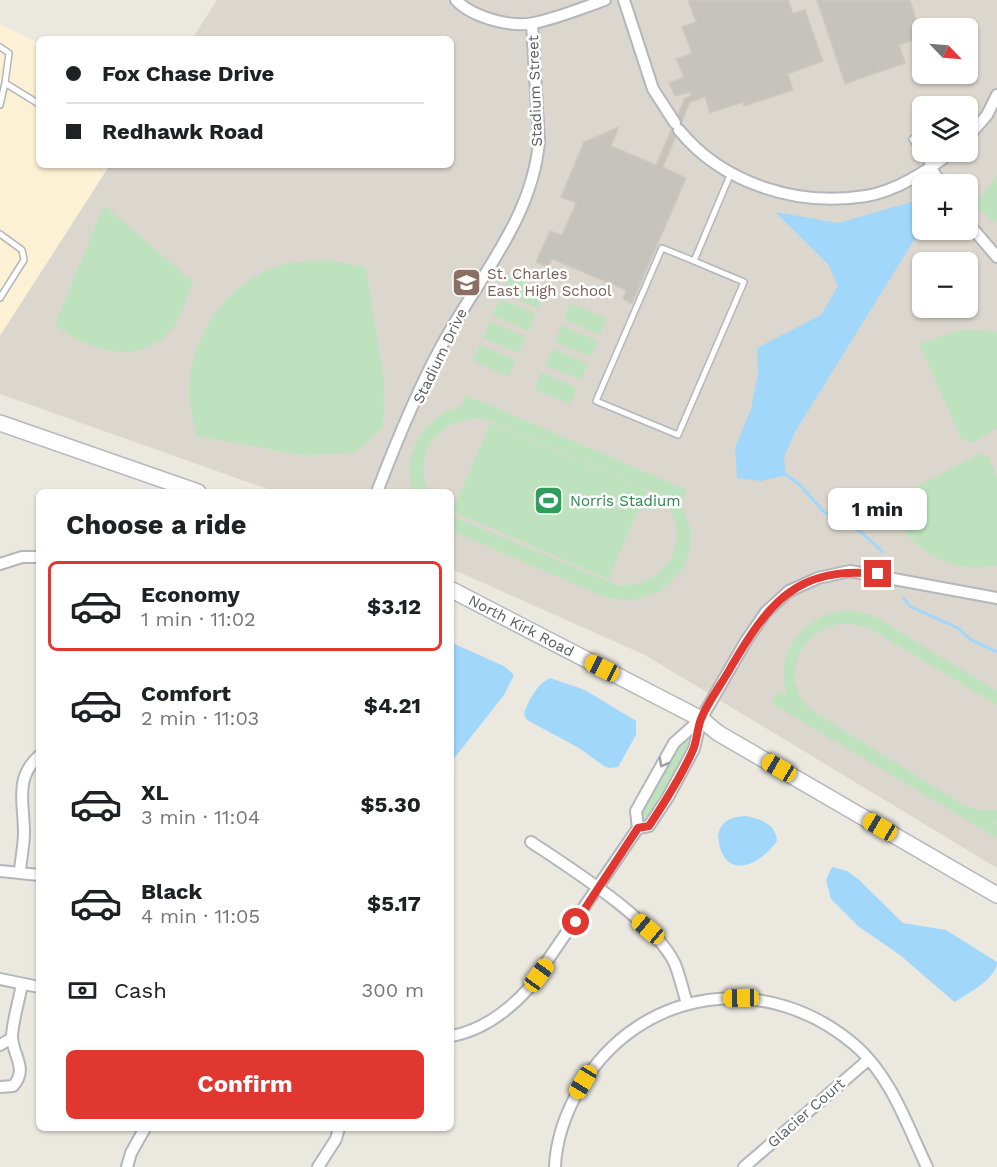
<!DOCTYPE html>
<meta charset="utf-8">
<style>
:root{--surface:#fff;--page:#f2f2f2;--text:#202124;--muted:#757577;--line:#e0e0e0;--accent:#e03731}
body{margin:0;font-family:"Work Sans",sans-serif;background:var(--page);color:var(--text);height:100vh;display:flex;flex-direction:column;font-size:22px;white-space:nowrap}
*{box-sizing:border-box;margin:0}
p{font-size:20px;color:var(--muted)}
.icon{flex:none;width:33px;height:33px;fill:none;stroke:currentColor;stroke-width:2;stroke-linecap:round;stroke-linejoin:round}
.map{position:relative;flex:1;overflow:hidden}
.drawer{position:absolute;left:36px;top:489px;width:418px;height:642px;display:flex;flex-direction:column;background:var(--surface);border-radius:9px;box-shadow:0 2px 4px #0004}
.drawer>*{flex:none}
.guide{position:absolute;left:36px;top:36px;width:418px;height:132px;border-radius:9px;box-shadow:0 2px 4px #0004;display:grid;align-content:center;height:132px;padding:0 30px;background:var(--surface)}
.needle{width:39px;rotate:115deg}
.tools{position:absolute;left:912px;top:18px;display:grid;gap:12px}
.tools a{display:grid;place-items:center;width:66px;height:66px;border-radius:9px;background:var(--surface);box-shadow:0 2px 4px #0004;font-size:30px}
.end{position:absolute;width:27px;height:27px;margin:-14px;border:8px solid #e03731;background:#fff;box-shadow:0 0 0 3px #fff}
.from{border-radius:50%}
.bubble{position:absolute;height:42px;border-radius:9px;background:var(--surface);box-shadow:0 2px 4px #0004;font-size:20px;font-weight:700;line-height:42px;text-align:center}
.car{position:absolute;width:18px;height:36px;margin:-18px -9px;border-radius:8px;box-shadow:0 0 4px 2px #0007;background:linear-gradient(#f5c518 24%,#345 0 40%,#f5c518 0 76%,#345 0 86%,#f5c518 0)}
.guide b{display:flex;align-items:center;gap:21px;height:57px;font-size:22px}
.guide b+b{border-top:2px solid var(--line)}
.guide i{width:15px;height:15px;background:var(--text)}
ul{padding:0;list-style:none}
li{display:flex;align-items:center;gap:18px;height:90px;margin:0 12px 9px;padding:0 18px;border:3px solid transparent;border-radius:9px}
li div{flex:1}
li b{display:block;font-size:22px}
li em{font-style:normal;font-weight:700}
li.current{border-color:var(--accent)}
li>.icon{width:54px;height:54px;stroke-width:1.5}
h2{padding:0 30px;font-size:27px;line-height:72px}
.pay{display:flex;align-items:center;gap:15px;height:66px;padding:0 30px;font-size:22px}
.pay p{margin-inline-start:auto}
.button{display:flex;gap:12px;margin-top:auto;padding:12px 30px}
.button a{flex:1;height:69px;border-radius:9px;background:var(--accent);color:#fff;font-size:24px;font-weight:700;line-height:69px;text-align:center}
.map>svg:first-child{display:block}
</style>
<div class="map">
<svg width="997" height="1167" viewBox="0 0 997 1167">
<rect width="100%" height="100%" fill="#ebe8e0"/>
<path fill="#fcf1d4" d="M0,24L39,43V165H110L0,336Z"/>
<path fill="#dbd7ce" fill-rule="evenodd" d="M217,0H997V868L645,655L452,569V492H276L0,394V336L110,165H452V39H192ZM922,28H968V74H922ZM922,106H968V152H922ZM922,184H968V230H922ZM922,262H968V308H922Z"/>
<path fill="#bee2bd" d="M997,174V223L974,207Z
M104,205L193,282C186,298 182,319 169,332C138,367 87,350 55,325Z
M326,260L366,267L384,381L383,427L355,453L303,455L197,436C194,422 190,409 189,395C188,339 226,281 281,265C295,261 311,261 326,260Z
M509,276L545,291L538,308L502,293Z
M500,299L536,314L528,331L492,315Z
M571,303L607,319L600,335L564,319Z
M490,321L526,337L519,353L483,338Z
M562,325L598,341L591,357L555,342Z
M963,329L997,332V428L972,443L962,440L919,344Z
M480,345L516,360L509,377L473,361Z
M552,348L588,364L581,380L545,365Z
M541,372L577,388L570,404L534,389Z
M466,395L687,490L681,503L691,530L689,554L683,569L661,591L630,601L602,596L452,531V516L619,586C673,586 698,529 655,493L485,419C443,413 411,452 428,492H413C400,454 424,415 462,406Z
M491,423L647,490L608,579L452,511Z
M979,454L989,457L997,478V565C943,575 910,548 886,503Z
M841,611H858L874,616L997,691V705L874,631C818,601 765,673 814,712L962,804L979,810H997V821L994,822L997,824V838L771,703L778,691L788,698C772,657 800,619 841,611Z
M684,739L691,743L689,749L652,815L648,820L642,819L644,808Z"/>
<path fill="#a0d7fb" d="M922,199V227L795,432L784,458L786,475L761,481L737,478L735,448L751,409L758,374L757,348L821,315L838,286L828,264L775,212L838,223Z
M452,643L504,666L514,675L504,695L452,761Z
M550,678L585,690L636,721V735L618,767L609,768L604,766L579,748L527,720L524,714C528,701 537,684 550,678Z
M746,816C761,819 776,824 777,841C758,868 722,881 718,836C721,820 731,817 746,816Z
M832,867L847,871L858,879L903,923L946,930L997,962C997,978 969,993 955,1002L952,1000L900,955L858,926L831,899L826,880Z"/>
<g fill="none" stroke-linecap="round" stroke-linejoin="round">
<path stroke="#a0d7fb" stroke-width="3" d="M786,475L800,485L824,512L861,532L883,552
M904,599L911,607L958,628L971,640L997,652"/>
</g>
<path fill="#c6c3bd" stroke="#cfc9bf" stroke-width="1.5" d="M688,0H788L793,13L805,10L823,61L788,74L793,90L744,106L743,102L710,113L705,97L690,102L663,167L686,178L632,304L623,299L626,290L552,259L548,267L536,262L550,231L562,235L576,203L561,197L584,142L619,127L611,146L656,165L685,98L691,96L690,92L675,96L669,83L684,77L676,59L692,53L682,27L696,22Z
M817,0H910L922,37L899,45L905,63L845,84Z"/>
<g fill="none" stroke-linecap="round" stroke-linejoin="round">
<defs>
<path id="lane" d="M0,47L9,53L5,83L39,104
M0,105L5,83
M912,139L931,168
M0,234L22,250L24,260L0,298
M694,261L744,282L678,435L596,401L662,248L694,261L731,173"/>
<path id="street" d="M456,0C472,17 511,28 534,23C558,18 582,8 605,0
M624,0L653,89L675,123
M679,130C723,184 798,207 866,196C897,191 928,170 952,152
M968,137L987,115L997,95
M931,168L941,184
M968,223L997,257
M377,492C395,445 418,389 442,345C477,280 533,218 539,141L532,24
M0,564L22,557H39
M638,828L636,811L674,743L701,719
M531,842C570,868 656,922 675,964C680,977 683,990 687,1004
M0,871L39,875
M20,871C21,858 24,845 24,832C24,804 14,778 39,756
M0,979L39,987
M452,1036C483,1030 507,1012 528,989L638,828L649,826L668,797L694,749L701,719L746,641L766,612L789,591L818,578L850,571L997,598
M0,1045L12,1038
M0,1087L13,1086C29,1068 12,1055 12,1036C13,1019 19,1001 22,984
M127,1167L131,1153L145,1128
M318,1167L336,1139L339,1128
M555,1167C556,1139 567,1110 581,1086C642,986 768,970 856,1046C891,1077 907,1125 927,1167
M744,1167L868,1060"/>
<g id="secondary">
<path d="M0,423L198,492"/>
<path id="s1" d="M452,590L701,719L718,733L997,895"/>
</g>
</defs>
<use href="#lane" stroke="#b3b6ba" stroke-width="8"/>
<use href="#street" stroke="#b3b6ba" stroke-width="14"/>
<use href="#secondary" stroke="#b4b7bc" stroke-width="18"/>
<use href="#lane" stroke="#fff" stroke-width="5"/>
<use href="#street" stroke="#fff" stroke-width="10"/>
<use href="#secondary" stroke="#fff" stroke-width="15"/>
</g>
<defs><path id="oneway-chevron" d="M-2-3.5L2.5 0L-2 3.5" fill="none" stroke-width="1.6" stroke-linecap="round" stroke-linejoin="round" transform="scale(1.5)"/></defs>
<use stroke="#9b9da0" href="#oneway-chevron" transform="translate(663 763) rotate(119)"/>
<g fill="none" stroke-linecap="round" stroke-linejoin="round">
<path stroke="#e03731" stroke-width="8" d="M576,922L638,828L649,826C665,802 681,777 693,750C697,741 697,729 701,719C708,701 722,684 731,667C768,604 797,565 878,574"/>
</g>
<defs>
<symbol id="school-square" viewBox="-11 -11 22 22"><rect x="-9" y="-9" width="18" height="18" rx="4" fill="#8d6e63" stroke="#fff"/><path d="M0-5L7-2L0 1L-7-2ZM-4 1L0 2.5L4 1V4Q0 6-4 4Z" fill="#fff"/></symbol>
<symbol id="stadium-square" viewBox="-11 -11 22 22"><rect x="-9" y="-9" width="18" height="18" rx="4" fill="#2e9e5b" stroke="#fff"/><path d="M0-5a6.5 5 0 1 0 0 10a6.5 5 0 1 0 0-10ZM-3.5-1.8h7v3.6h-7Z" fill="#fff"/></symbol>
</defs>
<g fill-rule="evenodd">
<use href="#school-square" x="450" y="266" width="33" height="33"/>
<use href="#stadium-square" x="532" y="484" width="33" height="33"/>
</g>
<g text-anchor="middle" stroke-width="5" stroke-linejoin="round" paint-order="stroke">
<g font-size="15" fill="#595c60" stroke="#fff">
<text transform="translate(535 91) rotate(-92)" y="5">Stadium Street</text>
<text transform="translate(440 356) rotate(-64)" y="5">Stadium Drive</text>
<text dy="5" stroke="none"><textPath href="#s1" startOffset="78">North Kirk Road</textPath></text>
<text transform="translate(806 1113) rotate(-41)" y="5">Glacier Court</text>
</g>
<g font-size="15" fill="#785e54" stroke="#fff" text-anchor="start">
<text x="487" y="279">St. Charles<tspan x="487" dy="17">East High School</tspan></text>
</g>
<g font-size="15" fill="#27864d" stroke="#fff" text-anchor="start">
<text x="570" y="506">Norris Stadium</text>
</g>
</g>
</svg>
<div class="tools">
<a><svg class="needle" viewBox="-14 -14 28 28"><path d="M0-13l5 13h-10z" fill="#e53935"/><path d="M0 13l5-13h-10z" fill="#757577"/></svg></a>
<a><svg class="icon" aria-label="layers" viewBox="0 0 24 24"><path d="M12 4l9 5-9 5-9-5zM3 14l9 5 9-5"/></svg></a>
<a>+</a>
<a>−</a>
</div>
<i class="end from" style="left:576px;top:922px"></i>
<i class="end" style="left:878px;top:574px"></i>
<div class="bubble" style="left:828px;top:488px;width:99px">1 min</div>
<i class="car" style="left:602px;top:668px;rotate:297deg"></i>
<i class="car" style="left:779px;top:768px;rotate:300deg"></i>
<i class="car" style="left:880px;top:827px;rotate:300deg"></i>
<i class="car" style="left:648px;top:929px;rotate:310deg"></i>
<i class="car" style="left:539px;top:975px;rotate:36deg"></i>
<i class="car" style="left:741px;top:998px;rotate:269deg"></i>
<i class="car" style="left:583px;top:1082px;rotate:211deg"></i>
<div class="guide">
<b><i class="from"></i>Fox Chase Drive</b>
<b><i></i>Redhawk Road</b>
</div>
<section class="drawer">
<h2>Choose a ride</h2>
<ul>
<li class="current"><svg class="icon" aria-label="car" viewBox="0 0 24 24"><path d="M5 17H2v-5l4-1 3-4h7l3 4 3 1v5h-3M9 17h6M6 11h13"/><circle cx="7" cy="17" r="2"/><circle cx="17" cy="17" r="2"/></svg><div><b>Economy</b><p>1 min · 11:02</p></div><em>$3.12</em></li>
<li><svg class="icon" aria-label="car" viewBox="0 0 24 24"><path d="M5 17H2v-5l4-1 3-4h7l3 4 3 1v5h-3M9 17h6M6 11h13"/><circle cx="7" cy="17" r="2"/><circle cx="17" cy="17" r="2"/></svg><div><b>Comfort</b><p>2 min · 11:03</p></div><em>$4.21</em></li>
<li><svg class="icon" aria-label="car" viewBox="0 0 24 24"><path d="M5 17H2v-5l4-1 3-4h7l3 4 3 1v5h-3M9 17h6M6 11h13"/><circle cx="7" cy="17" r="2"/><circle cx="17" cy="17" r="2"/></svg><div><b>XL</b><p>3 min · 11:04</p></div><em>$5.30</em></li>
<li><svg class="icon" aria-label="car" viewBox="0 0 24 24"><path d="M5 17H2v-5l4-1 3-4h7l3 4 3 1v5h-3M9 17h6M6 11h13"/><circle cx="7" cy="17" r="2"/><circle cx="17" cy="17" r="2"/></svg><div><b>Black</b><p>4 min · 11:05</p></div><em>$5.17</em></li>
</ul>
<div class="pay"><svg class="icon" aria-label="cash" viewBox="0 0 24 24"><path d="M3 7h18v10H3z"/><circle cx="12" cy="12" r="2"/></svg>Cash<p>300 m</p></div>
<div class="button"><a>Confirm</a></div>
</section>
</div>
